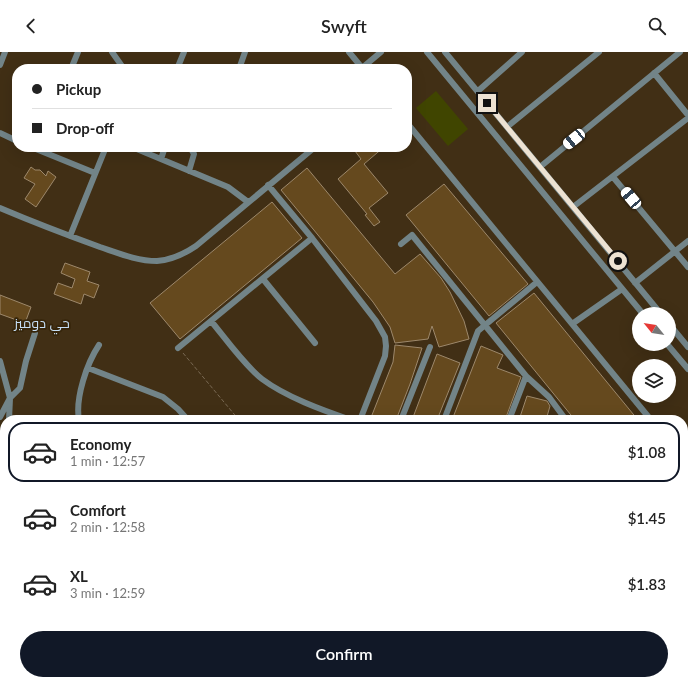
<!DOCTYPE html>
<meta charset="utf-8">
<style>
:root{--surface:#fff;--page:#f2f2f2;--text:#222;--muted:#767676;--line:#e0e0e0;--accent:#111827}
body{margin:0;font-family:Lato,Cairo,sans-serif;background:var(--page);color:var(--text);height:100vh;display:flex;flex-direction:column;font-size:15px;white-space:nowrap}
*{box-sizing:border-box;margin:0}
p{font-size:13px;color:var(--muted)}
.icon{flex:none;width:22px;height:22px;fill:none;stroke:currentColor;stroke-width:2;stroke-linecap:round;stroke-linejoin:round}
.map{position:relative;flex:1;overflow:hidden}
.panel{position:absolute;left:0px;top:363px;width:688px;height:270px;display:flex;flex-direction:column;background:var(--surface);border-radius:16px 16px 0 0;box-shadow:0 4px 16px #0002}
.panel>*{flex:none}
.top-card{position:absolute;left:12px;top:12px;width:400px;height:88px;border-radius:16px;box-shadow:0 4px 16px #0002;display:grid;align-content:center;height:88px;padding:0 20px;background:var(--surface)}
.needle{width:26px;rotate:300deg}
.tools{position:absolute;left:632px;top:255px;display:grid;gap:8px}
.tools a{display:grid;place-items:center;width:44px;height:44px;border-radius:50%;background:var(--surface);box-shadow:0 4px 16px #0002;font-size:20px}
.end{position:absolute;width:18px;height:18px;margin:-9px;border:5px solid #ede2d2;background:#111;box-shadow:0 0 0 2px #111}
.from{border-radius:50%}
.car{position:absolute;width:12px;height:24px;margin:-12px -6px;border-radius:5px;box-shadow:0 0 3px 1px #0007;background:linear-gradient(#fff 24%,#345 0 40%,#fff 0 76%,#345 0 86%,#fff 0)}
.top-card b{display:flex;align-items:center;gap:14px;height:38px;font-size:15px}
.top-card b+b{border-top:1px solid var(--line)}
.top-card i{width:10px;height:10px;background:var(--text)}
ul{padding:7px 0 0;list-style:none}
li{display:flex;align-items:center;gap:12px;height:60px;margin:0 8px 6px;padding:0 12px;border:2px solid transparent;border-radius:16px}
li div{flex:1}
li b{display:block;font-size:15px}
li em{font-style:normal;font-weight:600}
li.on{border-color:var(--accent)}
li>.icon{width:36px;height:36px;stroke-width:1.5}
.button{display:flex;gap:8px;margin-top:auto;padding:8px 20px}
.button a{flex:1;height:46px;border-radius:24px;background:var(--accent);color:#fff;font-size:16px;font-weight:600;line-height:46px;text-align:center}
header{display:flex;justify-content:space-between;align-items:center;height:52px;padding:0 20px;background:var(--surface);font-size:18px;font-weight:600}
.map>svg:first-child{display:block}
</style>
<header><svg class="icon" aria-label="back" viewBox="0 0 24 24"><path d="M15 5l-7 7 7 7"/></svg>Swyft<svg class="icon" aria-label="search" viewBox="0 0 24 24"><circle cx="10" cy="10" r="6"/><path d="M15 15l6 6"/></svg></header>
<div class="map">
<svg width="688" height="633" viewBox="0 0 688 633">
<rect width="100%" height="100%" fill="#412f15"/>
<path fill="#404500" d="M436,39L468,77L448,94L416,56Z"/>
<path fill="#65491e" stroke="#9d886b" d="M360,95H384L364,112L388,141L369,156L380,170L374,174L365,163L367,162L338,127L361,107L355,99Z
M31,115L35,118H40L46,124L48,119L56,125L36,155L25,147L35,132L24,126Z
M307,116L395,222L420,202L441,226L450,240L464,269L469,287L439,295L432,274L428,287L395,291L390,275L373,250L281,138Z
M444,132L528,232L489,264L406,163Z
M272,150L302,186L180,287L150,251Z
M65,211L90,220L87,229L99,233L94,246L84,242L81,252L54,242L58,231L72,236L75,227L61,221Z
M534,241L606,329L638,368H575L496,271Z
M0,243L31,255L25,271L0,262Z
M395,293L422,296L410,332L396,368H370L393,310Z
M481,294L503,303L497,316L521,325L505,368H452Z
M437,302L460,311L437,368H412Z
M527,344L547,349L550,354L546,368H519Z
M683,450L688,452V520L683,532Z
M5,565V581L0,585V570Z
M0,616L5,622V628H10L14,633H0Z
M492,628H569L562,633H485Z"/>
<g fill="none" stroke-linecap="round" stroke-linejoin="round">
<path stroke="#796953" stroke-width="1" stroke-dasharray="4 2" stroke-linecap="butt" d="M183,301L239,368"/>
<path stroke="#728488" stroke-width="6" d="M112,0L124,17
M349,0L363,17
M427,0L643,262
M445,0L661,262
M0,13L5,0
M362,16L381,0
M71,17L78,0
M177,17L184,0
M239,17L245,0
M654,21L688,63
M478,39L522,0
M407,71L651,368
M507,75L599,0
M0,81L17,89
M31,95L95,121
M132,95L228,135L248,150
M161,107L165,95
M540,115L680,0
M189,119L194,102L190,95
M613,125L688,215
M268,133L312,186L376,269L385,285L386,294L385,304L360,368
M573,155L688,66
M0,156C33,170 67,183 100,195C118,201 137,209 157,209C172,208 184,202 196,194L315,95
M70,184L106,95
M401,192L412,183L526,324L509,368
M263,227L315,291
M635,231L688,189
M211,269C226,287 244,313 262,327C286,345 322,358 351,368
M572,272L622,237
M669,272L688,295
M667,292L688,317
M178,296L312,186
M0,309L10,346L9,368
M88,316L163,345L178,357L188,368
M526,324L549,345L566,368
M0,365L10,346L20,336L26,309L35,281
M79,368C75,346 87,311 99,293
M401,368L430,295
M444,368L478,279L537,230
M683,406L688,412
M0,413L5,412
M0,498L5,504
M683,552L688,549
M0,559L5,554
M683,562L688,569
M0,595L5,601
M683,624L688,620
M26,628L30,633
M58,628L61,633
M193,628L197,633
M294,628L301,633
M107,633L114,628
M384,633L386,628
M474,633L477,628
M578,633L584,628
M672,633L678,628"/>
</g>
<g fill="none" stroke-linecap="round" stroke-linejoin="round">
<path stroke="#ede2d2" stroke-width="5" d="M487,51L618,209"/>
</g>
<g text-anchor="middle" stroke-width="3.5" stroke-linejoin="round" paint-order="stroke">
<g font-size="14" fill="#c5ddf3" stroke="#36250a">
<text x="42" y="276">حي دوميز</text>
</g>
</g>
</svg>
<div class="tools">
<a><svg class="needle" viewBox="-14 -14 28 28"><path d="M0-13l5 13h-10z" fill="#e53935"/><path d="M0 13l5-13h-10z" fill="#767676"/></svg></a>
<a><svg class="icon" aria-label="layers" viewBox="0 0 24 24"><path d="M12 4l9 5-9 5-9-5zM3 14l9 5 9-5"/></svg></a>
</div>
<i class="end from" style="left:618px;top:209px"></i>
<i class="end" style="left:487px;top:51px"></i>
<i class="car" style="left:574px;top:87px;rotate:231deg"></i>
<i class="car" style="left:631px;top:146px;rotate:320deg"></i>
<div class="top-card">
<b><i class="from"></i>Pickup</b>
<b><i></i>Drop-off</b>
</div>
<section class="panel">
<ul>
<li class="on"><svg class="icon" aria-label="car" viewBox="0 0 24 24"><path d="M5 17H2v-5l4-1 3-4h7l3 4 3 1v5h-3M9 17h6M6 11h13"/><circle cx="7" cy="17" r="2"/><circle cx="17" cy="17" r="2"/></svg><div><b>Economy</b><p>1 min · 12:57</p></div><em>$1.08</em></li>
<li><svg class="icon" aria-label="car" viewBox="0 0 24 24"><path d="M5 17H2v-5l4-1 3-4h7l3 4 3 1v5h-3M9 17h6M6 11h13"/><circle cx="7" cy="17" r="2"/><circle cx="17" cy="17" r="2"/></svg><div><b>Comfort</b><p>2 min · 12:58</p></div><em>$1.45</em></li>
<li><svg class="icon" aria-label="car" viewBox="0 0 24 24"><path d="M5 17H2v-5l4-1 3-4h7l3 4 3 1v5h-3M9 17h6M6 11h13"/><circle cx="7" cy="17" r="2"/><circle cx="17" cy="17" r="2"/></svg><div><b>XL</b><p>3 min · 12:59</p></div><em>$1.83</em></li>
</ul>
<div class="button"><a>Confirm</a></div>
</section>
</div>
